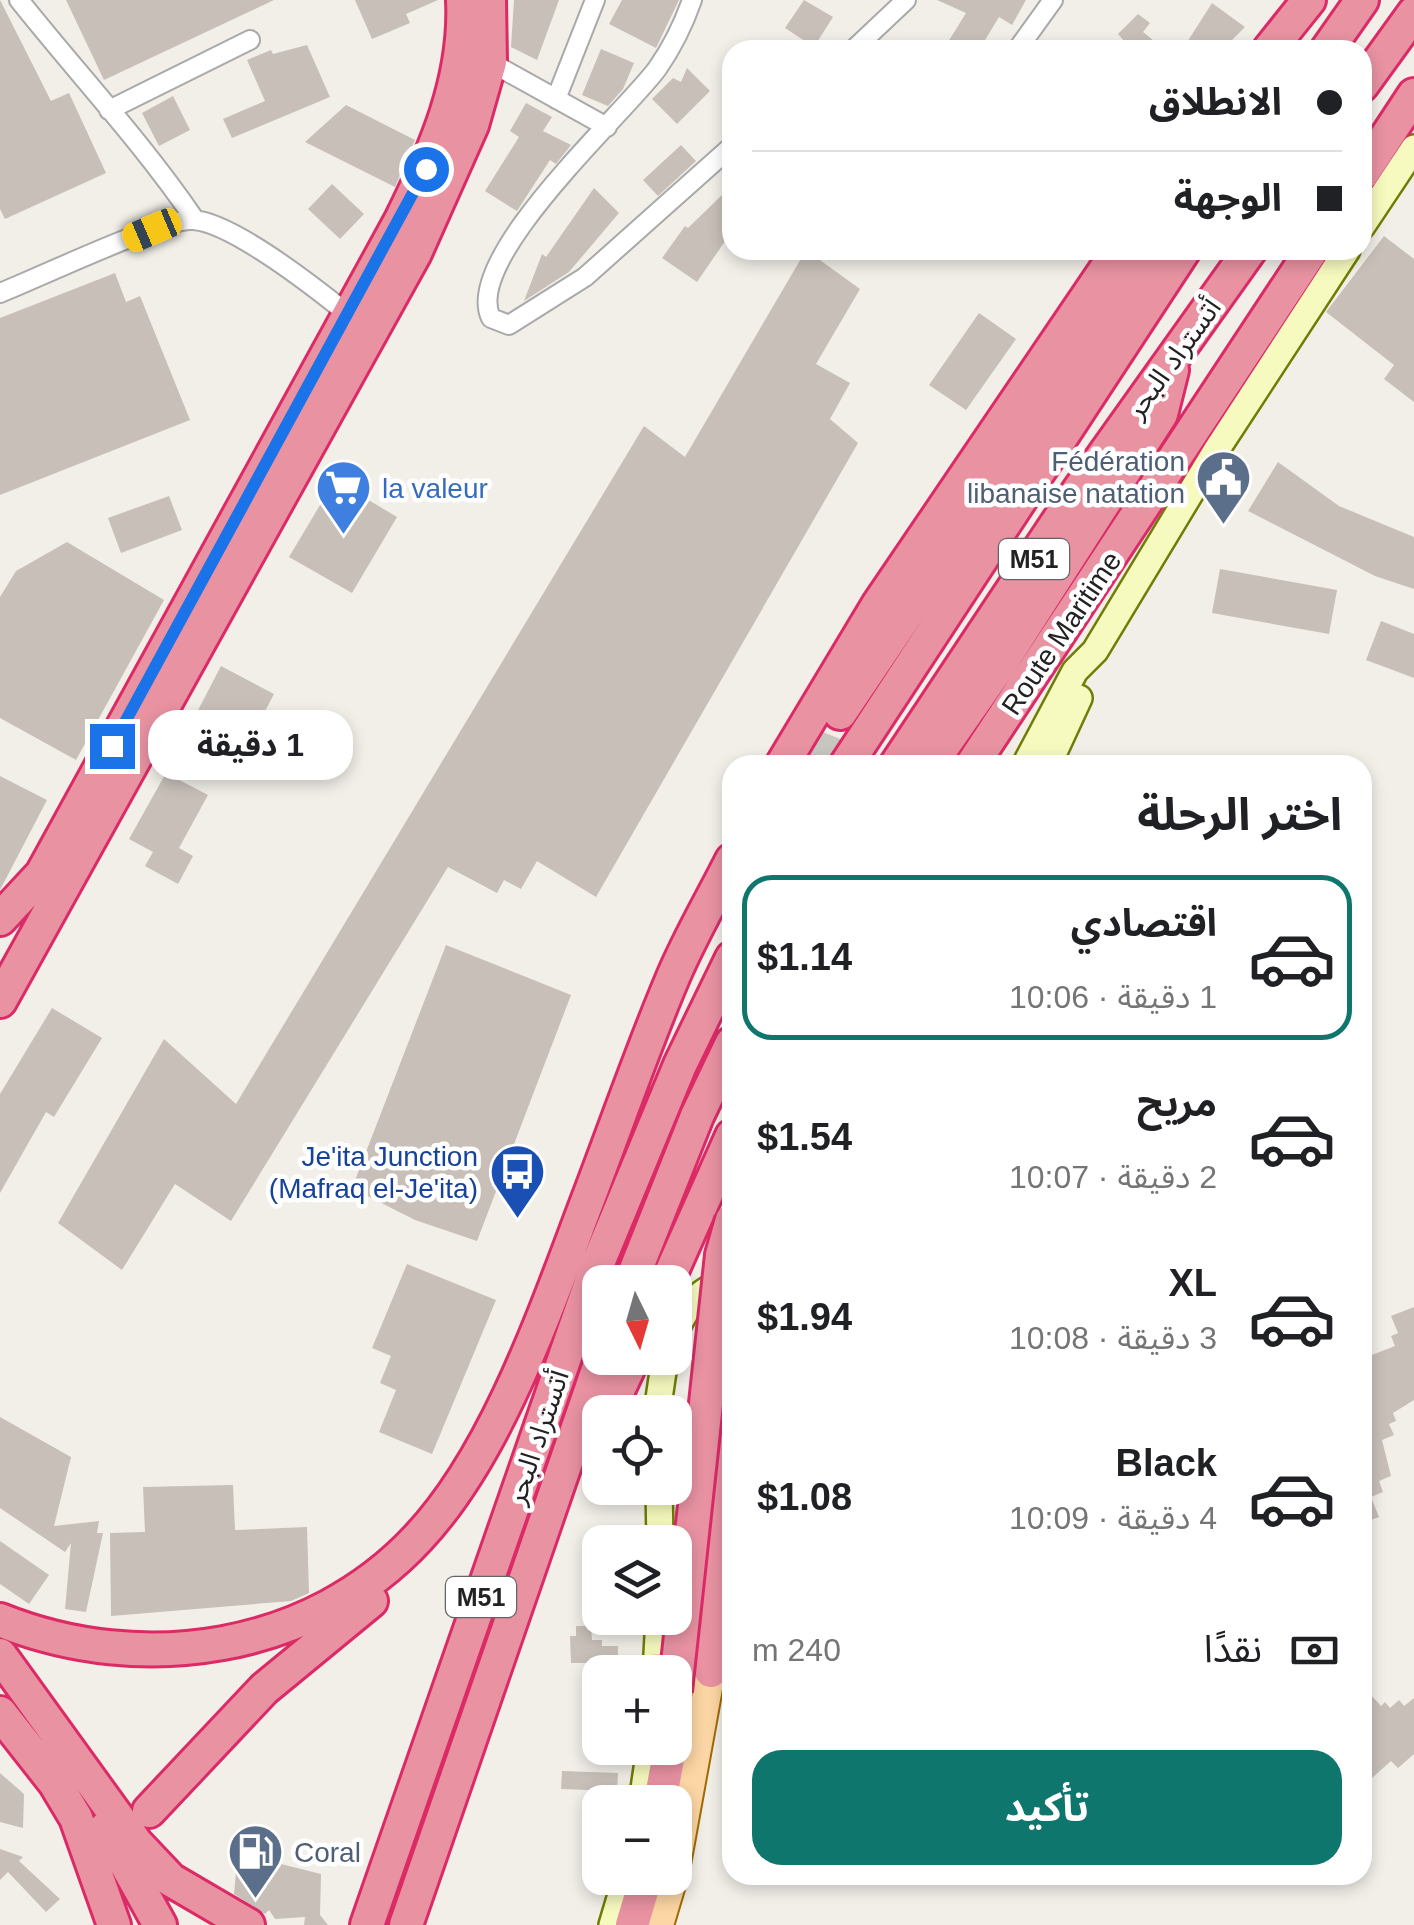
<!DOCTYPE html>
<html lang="ar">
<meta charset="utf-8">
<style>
:root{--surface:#fff;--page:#f2f2f2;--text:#202124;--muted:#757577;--line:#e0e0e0;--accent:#0f766e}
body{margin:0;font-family:Helvetica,"Noto Sans Arabic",sans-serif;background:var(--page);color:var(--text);direction:rtl;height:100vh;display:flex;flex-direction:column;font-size:38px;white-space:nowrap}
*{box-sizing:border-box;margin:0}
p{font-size:32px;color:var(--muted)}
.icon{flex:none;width:55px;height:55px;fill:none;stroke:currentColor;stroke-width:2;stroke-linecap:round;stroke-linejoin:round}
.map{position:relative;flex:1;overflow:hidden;direction:ltr}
.side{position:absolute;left:722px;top:755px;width:650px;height:1130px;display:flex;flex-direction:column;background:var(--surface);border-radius:30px;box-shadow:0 5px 15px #0003;direction:rtl}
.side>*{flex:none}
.banner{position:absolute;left:722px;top:40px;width:650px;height:220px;border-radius:30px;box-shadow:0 5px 15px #0003;direction:rtl;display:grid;align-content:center;height:220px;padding:0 30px;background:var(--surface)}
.needle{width:65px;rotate:175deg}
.tools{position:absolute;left:582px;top:1265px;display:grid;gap:20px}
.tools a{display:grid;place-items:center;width:110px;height:110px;border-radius:20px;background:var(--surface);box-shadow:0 5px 15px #0003;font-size:50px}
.end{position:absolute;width:45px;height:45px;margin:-22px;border:12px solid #1a73e8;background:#fff;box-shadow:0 0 0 5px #fff}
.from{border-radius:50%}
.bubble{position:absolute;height:70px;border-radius:30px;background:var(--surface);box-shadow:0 5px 15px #0003;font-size:32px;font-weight:700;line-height:70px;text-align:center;direction:rtl}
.car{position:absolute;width:30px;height:60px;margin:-30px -15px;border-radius:12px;box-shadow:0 0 8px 2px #0007;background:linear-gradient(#f5c518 24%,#345 0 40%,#f5c518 0 76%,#345 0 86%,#f5c518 0)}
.banner b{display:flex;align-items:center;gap:35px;height:95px;font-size:38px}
.banner b+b{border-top:2px solid var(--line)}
.banner i{width:25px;height:25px;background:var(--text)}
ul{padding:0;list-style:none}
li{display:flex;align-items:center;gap:30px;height:165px;margin:0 20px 15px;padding:0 10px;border:5px solid transparent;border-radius:30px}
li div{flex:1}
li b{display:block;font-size:38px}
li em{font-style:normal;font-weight:700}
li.on{border-color:var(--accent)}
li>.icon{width:90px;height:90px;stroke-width:1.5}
h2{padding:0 30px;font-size:45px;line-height:120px}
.pay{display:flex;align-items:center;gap:25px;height:110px;padding:0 30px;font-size:38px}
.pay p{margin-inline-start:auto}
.action{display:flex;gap:20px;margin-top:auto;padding:20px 30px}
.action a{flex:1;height:115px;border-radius:30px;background:var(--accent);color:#fff;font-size:40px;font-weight:700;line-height:115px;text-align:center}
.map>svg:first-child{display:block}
</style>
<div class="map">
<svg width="1414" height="1925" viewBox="0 0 1414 1925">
<rect width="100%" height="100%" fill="#f2efe9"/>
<path fill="#c7bfb8" d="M0,0L51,101L69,93L106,173L5,219L0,209Z
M66,0H274L104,80Z
M355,0H438L406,14L410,23L372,39Z
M514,0H559L537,60L511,47Z
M622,0H679L656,48L609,24Z
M804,0L833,17L814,47L785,28Z
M937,0H1026L1012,25L999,17L979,50H943L966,13Z
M1212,3L1245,27L1223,49L1184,47Z
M1138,14L1150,23L1143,32L1165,50H1132L1118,34Z
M307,45L330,97L232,138L223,119L265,101L247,60L271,50L273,54Z
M601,49L634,63L623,89L608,106L582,95Z
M687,68L710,91L677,124L652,99L673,78L681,82Z
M173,96L190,130L159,146L142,113Z
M526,103L552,117L543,131L571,145L556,164L550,160L517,211L485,191L519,137L510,131Z
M346,105L415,140L395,187L305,142Z
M681,145L696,161L658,196L643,180Z
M332,184L364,214L340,239L308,209Z
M594,188L619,213L569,272L524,301L542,254L546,257Z
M724,193L732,202V231L697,282L662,258L685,226L688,228Z
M1384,236L1414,259V402L1384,379L1394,365L1326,312Z
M806,250L860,289L816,364L850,383L830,419L858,443L596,897L537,861L521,889L504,880L497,893L448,867L231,1221L175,1184L122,1270L58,1223L164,1039L236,1104L644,426L685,457Z
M115,273L126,302L140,296L190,420L0,495V318Z
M979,313L1016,339L966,410L929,385Z
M1278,462L1339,506L1414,537V589L1375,576L1248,511Z
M335,480L397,517L352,593L289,557Z
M169,496L182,530L121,553L108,518Z
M67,542L164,600L76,760L0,718V597L16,571Z
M1220,569L1337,590L1329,634L1212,613Z
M1381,621L1414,634V678L1366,660Z
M221,666L274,694L234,770L181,743Z
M166,773L208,795L179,848L193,856L178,884L145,866L153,852L129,839Z
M0,776L47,800L0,890Z
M446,945L571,995L477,1241L415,1220L352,1188Z
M52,1008L102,1038L54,1117L46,1112L0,1193V1094Z
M407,1264L496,1300L432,1454L379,1432L396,1390L380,1383L391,1356L372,1348Z
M1414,1307V1400L1393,1413L1396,1421L1389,1424L1394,1435L1382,1440L1391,1476L1379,1481L1383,1492L1371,1497L1379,1517L1362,1523V1382L1372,1378L1364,1358L1395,1346L1391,1336L1398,1333L1391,1316Z
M0,1417L71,1457L54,1526L99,1521L97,1533H103L86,1612L65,1609L71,1543L65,1552L0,1508Z
M233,1485L235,1530L307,1527L309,1593L291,1601L111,1616L110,1533L145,1532L143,1487Z
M0,1541L49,1575L29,1604L0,1584Z
M576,1626H591L592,1640H602V1646H618V1663H571L570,1636H576Z
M1362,1685L1381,1706L1385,1702L1390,1708L1399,1700L1404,1706L1414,1698V1754L1398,1768L1391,1761L1372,1778L1362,1768Z
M562,1771L618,1773L617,1791L561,1789Z
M0,1773L24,1794L23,1828L0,1822Z
M0,1849L23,1857L19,1861L60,1899L46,1912L8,1872L0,1880Z
M257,1858L321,1874L320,1915L328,1925H304L305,1917L275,1919L269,1910L265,1914L234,1894L237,1861Z"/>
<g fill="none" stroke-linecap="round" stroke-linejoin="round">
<path stroke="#c8c6c1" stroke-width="32" stroke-dasharray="32 16" stroke-linecap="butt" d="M819,765L840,713"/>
<defs>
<path id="street" d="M19,0C77,73 142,142 195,220
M692,0C684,23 671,49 657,69C621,117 462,259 491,318L509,325L585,277L732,146
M853,50L906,0
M1017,50L1053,0
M490,62L607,127
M556,99L595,0
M109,110L250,40
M0,293C36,279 163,218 193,220C232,222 318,290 349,315"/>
<path id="secondary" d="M1362,226L1414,148
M1025,765L1075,671L1095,651L1217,449L1347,250
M1048,765L1079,698
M675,1332C687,1305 702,1285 732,1282
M657,1412L665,1358
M659,1488L660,1542
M656,1672L659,1618
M642,1802L650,1748
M612,1925L626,1878"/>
<path id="primary" d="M656,1668L711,1671L675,1870
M659,1925L673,1878"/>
<path id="highway" d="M1269,50L1309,0
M1327,50L1362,0
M1362,85L1414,13
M1362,174L1414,95
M840,713L1152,250
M782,765L878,605L1119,250
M846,765L1184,250
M896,765L1079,490L1250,250
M930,765L999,666L1161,414L1172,370
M972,765L1312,250
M0,919L42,874L401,220C435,151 467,79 463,0
M0,1001L415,253L472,125L490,62L489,0
M631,1282L697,1116L732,1043
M667,1282L732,1136
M608,1412L633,1358
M0,1620C142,1677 312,1652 418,1538C499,1452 548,1304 590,1194C617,1123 642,1051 671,982C688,940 712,900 732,860
M0,1655L136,1843L171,1880L248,1925
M711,1671L732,1444
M0,1713L55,1783L76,1818L114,1925
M660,1802L670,1748
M149,1811L264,1689L371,1601
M106,1828L160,1925
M367,1925L596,1268L680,1065L732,958
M406,1925L602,1358
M632,1925L646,1878"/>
</defs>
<use href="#street" stroke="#a9a9a9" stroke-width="22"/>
<use href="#secondary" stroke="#707d05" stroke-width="30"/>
<use href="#primary" stroke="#a06b00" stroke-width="32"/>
<use href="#highway" stroke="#dc2a67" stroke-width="38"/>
<use href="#street" stroke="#fff" stroke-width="18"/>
<use href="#secondary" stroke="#f7fabf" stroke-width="25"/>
<use href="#primary" stroke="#fcd6a4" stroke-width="28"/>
<use href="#highway" stroke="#e892a2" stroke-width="32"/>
<defs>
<path id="highway-bridge" d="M675,1691L722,1255L732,1220"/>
</defs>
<use href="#highway-bridge" stroke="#dc2a67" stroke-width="38" stroke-linecap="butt"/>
<use href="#highway-bridge" stroke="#e892a2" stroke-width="32"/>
</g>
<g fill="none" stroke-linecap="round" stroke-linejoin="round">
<path stroke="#1a73e8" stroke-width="12" d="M112,746L426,169"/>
</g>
<defs>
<symbol id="civic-pin" viewBox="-11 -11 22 30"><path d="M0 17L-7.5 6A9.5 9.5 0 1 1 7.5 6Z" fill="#5c6f8a" stroke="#fff"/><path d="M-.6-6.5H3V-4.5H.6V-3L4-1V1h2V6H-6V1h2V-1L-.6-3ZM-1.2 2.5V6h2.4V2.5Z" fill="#fff"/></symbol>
<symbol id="supermarket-pin" viewBox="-11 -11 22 30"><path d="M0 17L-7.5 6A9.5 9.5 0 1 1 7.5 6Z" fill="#3f7fe0" stroke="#fff"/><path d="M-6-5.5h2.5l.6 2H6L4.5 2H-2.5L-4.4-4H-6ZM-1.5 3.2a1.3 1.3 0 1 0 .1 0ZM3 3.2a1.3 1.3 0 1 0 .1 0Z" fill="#fff"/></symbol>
<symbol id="bus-pin" viewBox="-11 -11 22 30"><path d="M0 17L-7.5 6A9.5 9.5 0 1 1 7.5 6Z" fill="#1a4fb4" stroke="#fff"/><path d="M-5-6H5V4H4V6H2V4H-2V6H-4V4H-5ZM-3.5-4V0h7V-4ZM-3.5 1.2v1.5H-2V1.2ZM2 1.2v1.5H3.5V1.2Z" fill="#fff"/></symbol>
<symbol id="fuel-pin" viewBox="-11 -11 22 30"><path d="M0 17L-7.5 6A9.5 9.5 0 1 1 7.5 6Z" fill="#5c6f8a" stroke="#fff"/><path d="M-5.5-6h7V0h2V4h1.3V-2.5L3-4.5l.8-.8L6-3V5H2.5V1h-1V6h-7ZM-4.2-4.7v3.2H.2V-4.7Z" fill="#fff"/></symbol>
</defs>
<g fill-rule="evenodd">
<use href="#civic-pin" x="1192" y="446" width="63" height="86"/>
<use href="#supermarket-pin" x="312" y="456" width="63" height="86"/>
<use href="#bus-pin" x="486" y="1140" width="63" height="86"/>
<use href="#fuel-pin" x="224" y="1820" width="63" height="86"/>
</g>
<g text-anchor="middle" stroke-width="9" stroke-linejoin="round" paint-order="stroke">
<g fill="#fff" stroke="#646464" stroke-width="2.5">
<rect x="999" y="539" width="70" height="40" rx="8"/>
<rect x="446" y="1577" width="70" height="40" rx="8"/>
</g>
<g font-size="25" font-weight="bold" fill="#222">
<text x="1034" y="568">M51</text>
<text x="481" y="1606">M51</text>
</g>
<g font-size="28" fill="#222" stroke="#fff">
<text transform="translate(1173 358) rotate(-54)" y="10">أتستراد البحر</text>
<text transform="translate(1061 633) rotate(-56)" y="10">Route Maritime</text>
<text transform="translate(537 1437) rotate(-71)" y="10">أتستراد البحر</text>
</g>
<g font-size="28" fill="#4e5e75" stroke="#fff" text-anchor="end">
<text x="1185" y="471">Fédération<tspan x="1185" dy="32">libanaise natation</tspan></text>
<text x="294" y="1862" text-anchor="start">Coral</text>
</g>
<g font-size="28" fill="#366cbe" stroke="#fff" text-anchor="start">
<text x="382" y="498">la valeur</text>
</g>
<g font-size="28" fill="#164399" stroke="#fff" text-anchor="end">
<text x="478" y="1166">Je'ita Junction<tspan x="478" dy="32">(Mafraq el-Je'ita)</tspan></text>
</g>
</g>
</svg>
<div class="tools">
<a><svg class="needle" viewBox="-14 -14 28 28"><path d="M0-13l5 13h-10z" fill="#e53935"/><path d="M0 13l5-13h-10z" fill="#757577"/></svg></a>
<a><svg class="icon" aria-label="locate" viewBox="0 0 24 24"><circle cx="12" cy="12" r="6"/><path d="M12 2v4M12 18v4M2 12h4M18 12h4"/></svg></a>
<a><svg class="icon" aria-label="layers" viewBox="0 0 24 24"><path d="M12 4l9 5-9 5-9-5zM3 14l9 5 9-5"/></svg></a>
<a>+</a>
<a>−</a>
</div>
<i class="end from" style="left:426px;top:169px"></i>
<i class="end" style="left:112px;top:746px"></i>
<div class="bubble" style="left:148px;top:710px;width:205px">1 دقيقة</div>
<i class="car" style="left:152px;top:230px;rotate:247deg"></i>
<div class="banner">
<b><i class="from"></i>الانطلاق</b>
<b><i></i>الوجهة</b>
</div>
<section class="side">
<h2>اختر الرحلة</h2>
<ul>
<li class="on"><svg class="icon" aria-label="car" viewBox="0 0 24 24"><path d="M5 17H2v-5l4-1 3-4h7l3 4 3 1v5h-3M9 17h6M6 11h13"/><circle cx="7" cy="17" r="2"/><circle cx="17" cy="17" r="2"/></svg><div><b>اقتصادي</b><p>1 دقيقة · 10:06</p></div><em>$1.14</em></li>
<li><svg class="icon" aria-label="car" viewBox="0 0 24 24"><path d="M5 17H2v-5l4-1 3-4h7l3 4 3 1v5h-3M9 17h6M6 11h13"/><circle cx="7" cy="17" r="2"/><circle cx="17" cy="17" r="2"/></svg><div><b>مريح</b><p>2 دقيقة · 10:07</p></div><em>$1.54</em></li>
<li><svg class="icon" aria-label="car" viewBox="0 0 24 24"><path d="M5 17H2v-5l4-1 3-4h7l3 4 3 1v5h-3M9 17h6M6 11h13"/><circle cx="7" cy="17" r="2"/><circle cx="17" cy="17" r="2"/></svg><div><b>XL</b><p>3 دقيقة · 10:08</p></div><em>$1.94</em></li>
<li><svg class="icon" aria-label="car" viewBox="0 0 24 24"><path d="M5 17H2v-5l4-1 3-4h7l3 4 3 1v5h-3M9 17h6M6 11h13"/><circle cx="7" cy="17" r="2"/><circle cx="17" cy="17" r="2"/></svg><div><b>Black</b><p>4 دقيقة · 10:09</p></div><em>$1.08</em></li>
</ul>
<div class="pay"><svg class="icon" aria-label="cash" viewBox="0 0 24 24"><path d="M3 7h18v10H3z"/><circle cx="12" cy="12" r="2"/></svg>نقدًا<p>240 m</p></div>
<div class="action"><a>تأكيد</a></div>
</section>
</div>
